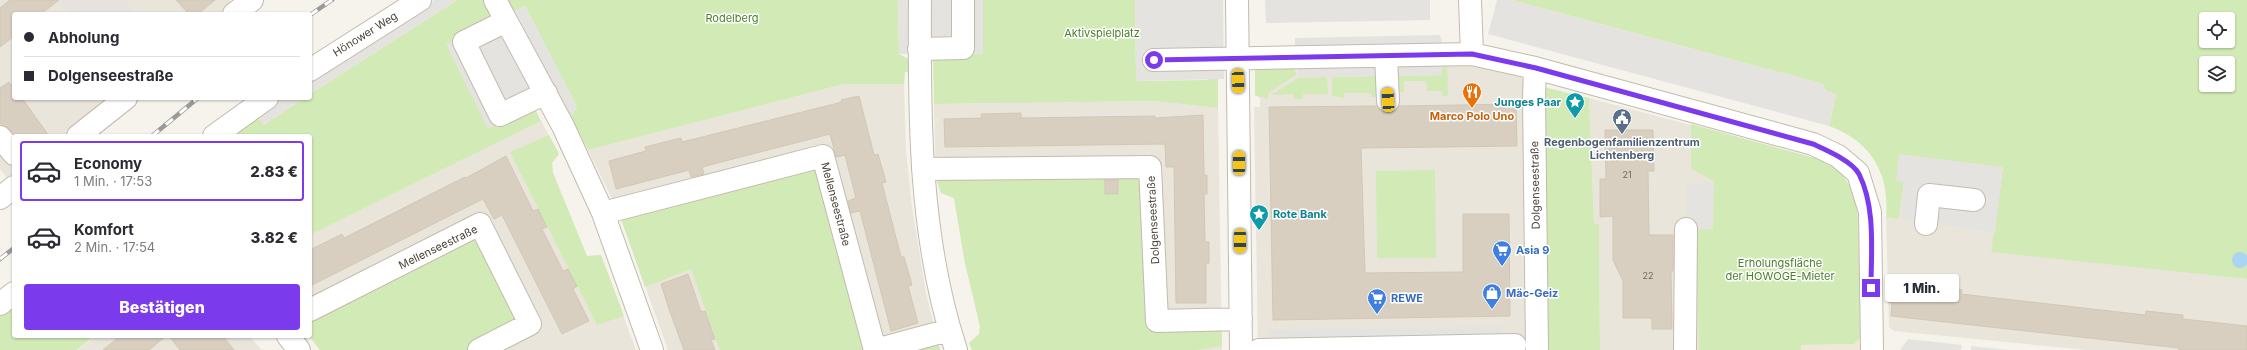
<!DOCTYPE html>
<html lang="de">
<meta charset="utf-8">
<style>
:root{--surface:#fff;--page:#f7f7f7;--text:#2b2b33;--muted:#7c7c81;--line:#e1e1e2;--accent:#7c3aed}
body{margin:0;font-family:Inter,sans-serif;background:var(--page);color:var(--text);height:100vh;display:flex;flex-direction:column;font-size:15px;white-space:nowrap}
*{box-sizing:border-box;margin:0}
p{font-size:13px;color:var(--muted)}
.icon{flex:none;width:22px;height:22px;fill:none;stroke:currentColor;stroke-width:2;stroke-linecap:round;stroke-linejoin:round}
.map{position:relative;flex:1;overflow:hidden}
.side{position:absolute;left:12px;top:134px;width:300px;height:204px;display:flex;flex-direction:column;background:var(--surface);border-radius:4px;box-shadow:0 1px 3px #0004}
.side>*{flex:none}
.top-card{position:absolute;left:12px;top:12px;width:300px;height:88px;border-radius:4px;box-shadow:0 1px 3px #0004;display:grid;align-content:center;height:88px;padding:0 12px;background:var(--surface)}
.fabs{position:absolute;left:2199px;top:12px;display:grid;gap:8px}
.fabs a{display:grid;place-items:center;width:36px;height:36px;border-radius:4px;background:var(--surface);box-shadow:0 1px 3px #0004;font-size:20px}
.end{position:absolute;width:18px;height:18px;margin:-9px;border:5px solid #7c3aed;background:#fff;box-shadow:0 0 0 2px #fff}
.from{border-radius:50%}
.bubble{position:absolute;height:28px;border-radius:4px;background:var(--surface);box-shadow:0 1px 3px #0004;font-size:13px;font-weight:800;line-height:28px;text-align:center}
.car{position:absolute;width:12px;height:24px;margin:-12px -6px;border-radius:5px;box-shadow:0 0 3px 1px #0007;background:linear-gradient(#f5c518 24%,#345 0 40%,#f5c518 0 76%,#345 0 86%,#f5c518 0)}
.top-card b{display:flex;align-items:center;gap:14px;height:38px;font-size:15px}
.top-card b+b{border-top:1px solid var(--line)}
.top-card i{width:10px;height:10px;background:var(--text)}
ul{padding:7px 0 0;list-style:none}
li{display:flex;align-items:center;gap:12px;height:60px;margin:0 8px 6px;padding:0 4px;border:2px solid transparent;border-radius:4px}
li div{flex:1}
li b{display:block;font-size:15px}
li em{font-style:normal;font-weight:800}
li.selected{border-color:var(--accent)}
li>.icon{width:36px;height:36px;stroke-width:1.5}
.action{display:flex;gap:8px;margin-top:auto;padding:8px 12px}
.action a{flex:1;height:46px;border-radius:4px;background:var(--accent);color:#fff;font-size:16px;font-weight:800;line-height:46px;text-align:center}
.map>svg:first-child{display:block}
</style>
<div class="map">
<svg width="2247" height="350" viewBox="0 0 2247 350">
<rect width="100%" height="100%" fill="#f6f3ec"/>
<path fill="#eae5da" d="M0,0H229L233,5L222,14H14V98H114L67,136H14V179L10,182L0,169Z
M1447,61L1517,71L1529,87L1532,350H1258L1254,107H1260V98L1255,95V66L1327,77L1442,75Z
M844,84H904L906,150L912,207L926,293L940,350H668L619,213L588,150Z
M1589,98L1822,160L1858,218L1860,338L1801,345V350H1600L1599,225L1594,224Z
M1154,101L1218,108L1222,350H972L969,343L979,334L980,326L965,263L954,198L941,193L936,178L934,104Z
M541,121L559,154L552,163L553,173L587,256L601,255L636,350H320L309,336L310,235Z
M1886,217L1995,233L1991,251L2247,279V350H2086L1894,331L1889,327Z
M95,336H249L261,349L264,350H78Z"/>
<path fill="#e6e2dd" d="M59,0H124L136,14H70Z"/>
<path fill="#efe8d6" d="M1860,338V350H1801V345L1854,344Z"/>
<path fill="#d2eab5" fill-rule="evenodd" d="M457,0H488L492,6L488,128L534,107L541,121L310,235V136H228L256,115L264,125L304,98H310V94Z
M502,0H898L899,54L911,60V73L905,72L904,84H844L588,150L571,117L577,107L525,6L509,14Z
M983,0H1135L1136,71L1142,81L1207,80L1218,68V108L1154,101L934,104L933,59L936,54H983Z
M1512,0H2247V279L1991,252L2003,167L1904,182L1899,219L1886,217C1890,174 1871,141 1829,126L1836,94L1826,91L1823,84ZM2206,19H2228V41H2206ZM2206,63H2228V85H2206Z
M1447,61L1448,96H1442V91H1427L1426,81H1404V92H1393V76L1442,75V62Z
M1295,64L1296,75L1268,93V99L1255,95V66Z
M1380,76V97H1371V93H1344V98L1332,96V77Z
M1327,77L1328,94H1303V99H1294V94L1271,95L1298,78Z
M1540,86L1589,98L1594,224H1599L1600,350H1544Z
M1691,124L1822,160C1846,170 1856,193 1858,218L1860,338L1854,344L1801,345V350H1699L1696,229H1713L1714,181L1691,169Z
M549,135L559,154L552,163L553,173L587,256L601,255L624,316L597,325L510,152Z
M817,165L866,342L938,343L940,350H720L691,269L645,287L619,213Z
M1435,170L1436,258H1377L1376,171Z
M1143,175L1150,324L1222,330V346L1196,350H972L969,343L979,334L980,326L965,263L954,198L941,193L936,178Z
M469,238L477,242L513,312L515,322L508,329L467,350H320L309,336L310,316Z
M14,305V336H94L77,350H0V316Z"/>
<path fill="#e5e3e0" d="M434,0H457L310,94V79Z
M898,0H983V54H899Z
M1135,0H1223L1224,79L1136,81Z
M1265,0H1430V20L1266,23Z
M1497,0H1512L1823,84L1826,91L1836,94L1829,126L1488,34Z
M525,6L577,107L571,117L515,11Z
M498,19L539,103L488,129L446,44Z
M1440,35L1443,46L1295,48V38Z
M1396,62H1442V75L1393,76Z
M1295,64H1377L1380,76L1298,78Z
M281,98H304L264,125L256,115Z
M1899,154L2003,167L1995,233L1899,219L1904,182L1896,181Z
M1686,183H1713V229H1686Z
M1503,326V350H1270L1269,330Z
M1908,339L1962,345L1961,350H1900Z
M1971,346L2009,350H1971Z"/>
<path fill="#a9d4f2" d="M2232 260a8 8 0 1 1 16 0a8 8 0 1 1-16 0Z"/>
<path fill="#d8cfc1" stroke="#d3c7b4" d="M10,0H59L41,14H14V36L0,47V8Z
M176,0H215L198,14H189Z
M9,82L14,88V98H22L49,136H15L0,123V88Z
M859,96L874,155L878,154L886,182L882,183L901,257H904L912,285L908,286L918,323L891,331L860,211L851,213L848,201L856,198L845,155L836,157L830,134L702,167L704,174L691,177L689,170L616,189L609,161L646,151L645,147L681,138L682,142L842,102L841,100Z
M1516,104L1517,146L1361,148L1365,273L1463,272V214H1509L1510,316L1273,320L1269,107L1377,106L1382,112L1388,113L1395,111L1399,106Z
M1021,113V118L1155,116V118L1203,115L1204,175H1207V194H1204L1205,242H1209V263L1206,264V303H1176L1174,167H1166L1165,144L945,147L944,119L982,118L981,114Z
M1605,130H1653L1654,171H1648L1649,235H1673V271H1671L1672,329H1652V318H1623V281L1613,260V216L1600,217V179H1606Z
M506,156L533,211L538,209L547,227L542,229L563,271L568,269L577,286L573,289L589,321L562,334L502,215L494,219L483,199L310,286V250L342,234L344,238L465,177L466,178Z
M1105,180H1118V194H1105Z
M688,274L701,312L705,311L715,339L711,340L715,350H684L670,312L661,284Z
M1894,287L1933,291V287L1962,290L1961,294L2145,315L2146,311L2183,315V319L2247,326V350H2179V348L1891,316L1892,303L1888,302L1890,290H1893Z
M120,336H166L149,350H103Z
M169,336H223L234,350H180Z"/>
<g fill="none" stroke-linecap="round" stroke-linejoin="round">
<defs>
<path id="minor" d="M495,0L563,126L603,213L652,350
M920,0C919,117 919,238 956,350
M1237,0L1241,350
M1470,0L1472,54
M234,14L252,0
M506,21L464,42L500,115L546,93
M919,49L963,48V0
M1386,56L1388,101
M1154,60L1472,54L1535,68L1813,144L1838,156L1858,173L1870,212L1872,350
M1535,68L1534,98L1537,350
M310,70L420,0
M78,136L126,98
M214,136L267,98
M0,137L14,154
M923,169L1150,167L1157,321L1241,319
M0,198L14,187
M603,213L823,156L875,350L949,330
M1926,224L1929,195L1974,200
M0,304L14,293
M310,310L480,224L530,324L479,350
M288,336L299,350
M1685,349L1686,229
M1259,350L1515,345"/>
</defs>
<use href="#minor" stroke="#c2bbae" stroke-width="24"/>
<use href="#minor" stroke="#fff" stroke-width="22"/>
<defs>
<path id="rail" d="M310,15L332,0
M152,136L198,98
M0,259L14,248"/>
</defs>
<use href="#rail" stroke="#9a9a9a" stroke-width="4.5"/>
<use href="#rail" stroke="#fff" stroke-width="3" stroke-dasharray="9" stroke-linecap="butt"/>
</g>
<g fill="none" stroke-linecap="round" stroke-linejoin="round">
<path stroke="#7c3aed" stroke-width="5" d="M1154,60L1472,54L1536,68L1813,144C1826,150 1852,161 1859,174C1876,208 1871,252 1871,288"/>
</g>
<defs>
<symbol id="restaurant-pin" viewBox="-11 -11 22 30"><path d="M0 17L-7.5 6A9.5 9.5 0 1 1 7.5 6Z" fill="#e8710a" stroke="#fff"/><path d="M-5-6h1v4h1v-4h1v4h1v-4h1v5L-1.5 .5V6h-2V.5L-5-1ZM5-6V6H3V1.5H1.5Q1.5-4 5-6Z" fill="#fff"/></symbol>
<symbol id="sight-pin" viewBox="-11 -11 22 30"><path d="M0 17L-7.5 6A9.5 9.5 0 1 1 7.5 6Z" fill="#0f9aa8" stroke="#fff"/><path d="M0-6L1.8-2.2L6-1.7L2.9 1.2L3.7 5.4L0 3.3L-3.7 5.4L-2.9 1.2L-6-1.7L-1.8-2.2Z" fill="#fff"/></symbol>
<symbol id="civic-pin" viewBox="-11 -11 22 30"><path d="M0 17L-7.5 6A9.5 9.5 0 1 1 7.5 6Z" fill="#5c6f8a" stroke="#fff"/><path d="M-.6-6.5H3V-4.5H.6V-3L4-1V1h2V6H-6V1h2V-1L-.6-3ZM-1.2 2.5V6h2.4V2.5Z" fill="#fff"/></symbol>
<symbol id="supermarket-pin" viewBox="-11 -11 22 30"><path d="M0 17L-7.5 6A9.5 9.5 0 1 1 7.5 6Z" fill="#3f7fe0" stroke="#fff"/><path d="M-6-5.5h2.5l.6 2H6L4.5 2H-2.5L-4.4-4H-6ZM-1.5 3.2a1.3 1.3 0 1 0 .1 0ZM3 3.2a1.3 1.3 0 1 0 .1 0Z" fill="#fff"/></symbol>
<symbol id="shop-pin" viewBox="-11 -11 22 30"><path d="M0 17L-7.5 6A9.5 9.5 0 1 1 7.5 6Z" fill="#3f7fe0" stroke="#fff"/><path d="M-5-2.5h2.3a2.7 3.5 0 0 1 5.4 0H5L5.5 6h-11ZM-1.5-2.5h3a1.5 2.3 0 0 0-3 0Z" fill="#fff"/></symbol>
</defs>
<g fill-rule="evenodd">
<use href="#restaurant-pin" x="1461" y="81" width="22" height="30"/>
<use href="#sight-pin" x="1564" y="91" width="22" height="30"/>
<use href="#civic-pin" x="1611" y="107" width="22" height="30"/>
<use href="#sight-pin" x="1248" y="203" width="22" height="30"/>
<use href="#supermarket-pin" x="1491" y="239" width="22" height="30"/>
<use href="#shop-pin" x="1481" y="282" width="22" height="30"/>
<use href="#supermarket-pin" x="1366" y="287" width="22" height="30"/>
</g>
<g text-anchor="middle" stroke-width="3" stroke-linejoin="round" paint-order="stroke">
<g font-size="9" fill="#6e675b">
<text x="1627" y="178">21</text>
<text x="1648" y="279">22</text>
</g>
<g font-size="11" fill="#4a7f2a" stroke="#fff">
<text x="732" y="22">Rodelberg</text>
<text x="1102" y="37">Aktivspielplatz</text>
<text x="1780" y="267">Erholungsfläche<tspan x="1780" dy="13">der HOWOGE-Mieter</tspan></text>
</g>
<g font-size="11" fill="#4b4439" stroke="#fff">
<text transform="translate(365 34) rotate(-32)" y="4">Hönower Weg</text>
<text transform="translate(1535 185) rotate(-91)" y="4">Dolgenseestraße</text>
<text transform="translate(836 204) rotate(75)" y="4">Mellenseestraße</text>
<text transform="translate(1153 220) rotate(-93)" y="4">Dolgenseestraße</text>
<text transform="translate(438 247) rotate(-26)" y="4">Mellenseestraße</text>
</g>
<g font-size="11" font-weight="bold" fill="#0d838f" stroke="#fff" text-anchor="end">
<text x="1561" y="106">Junges Paar</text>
<text x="1273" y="218" text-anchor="start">Rote Bank</text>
</g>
<g font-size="11" font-weight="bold" fill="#c56008" stroke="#fff">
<text x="1472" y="120">Marco Polo Uno</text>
</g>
<g font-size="11" font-weight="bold" fill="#4e5e75" stroke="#fff">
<text x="1622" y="146">Regenbogenfamilienzentrum<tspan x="1622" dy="13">Lichtenberg</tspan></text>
</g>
<g font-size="11" font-weight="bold" fill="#366cbe" stroke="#fff" text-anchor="start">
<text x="1516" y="254">Asia 9</text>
<text x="1506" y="297">Mäc-Geiz</text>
<text x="1391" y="302">REWE</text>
</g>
</g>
</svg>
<div class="fabs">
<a><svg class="icon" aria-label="locate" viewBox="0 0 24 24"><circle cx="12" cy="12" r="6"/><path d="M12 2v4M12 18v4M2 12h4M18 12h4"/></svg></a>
<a><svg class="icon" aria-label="layers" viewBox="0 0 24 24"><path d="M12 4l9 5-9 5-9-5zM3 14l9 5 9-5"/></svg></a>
</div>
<i class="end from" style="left:1154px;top:60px"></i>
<i class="end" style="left:1871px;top:288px"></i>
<div class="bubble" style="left:1885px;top:274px;width:74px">1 Min.</div>
<i class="car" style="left:1238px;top:81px;rotate:178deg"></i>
<i class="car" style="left:1388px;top:100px;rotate:357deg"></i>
<i class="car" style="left:1239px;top:163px;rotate:0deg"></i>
<i class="car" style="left:1240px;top:241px;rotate:180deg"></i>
<div class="top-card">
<b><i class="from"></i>Abholung</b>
<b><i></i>Dolgenseestraße</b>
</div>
<section class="side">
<ul>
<li class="selected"><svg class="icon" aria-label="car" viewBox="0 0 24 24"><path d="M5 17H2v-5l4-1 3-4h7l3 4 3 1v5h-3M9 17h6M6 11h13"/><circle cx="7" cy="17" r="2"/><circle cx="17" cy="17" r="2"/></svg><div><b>Economy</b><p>1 Min. · 17:53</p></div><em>2.83 €</em></li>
<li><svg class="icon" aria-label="car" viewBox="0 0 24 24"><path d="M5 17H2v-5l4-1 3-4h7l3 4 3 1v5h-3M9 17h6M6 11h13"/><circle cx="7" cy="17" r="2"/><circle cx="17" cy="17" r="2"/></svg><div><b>Komfort</b><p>2 Min. · 17:54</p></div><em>3.82 €</em></li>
</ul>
<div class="action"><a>Bestätigen</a></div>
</section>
</div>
